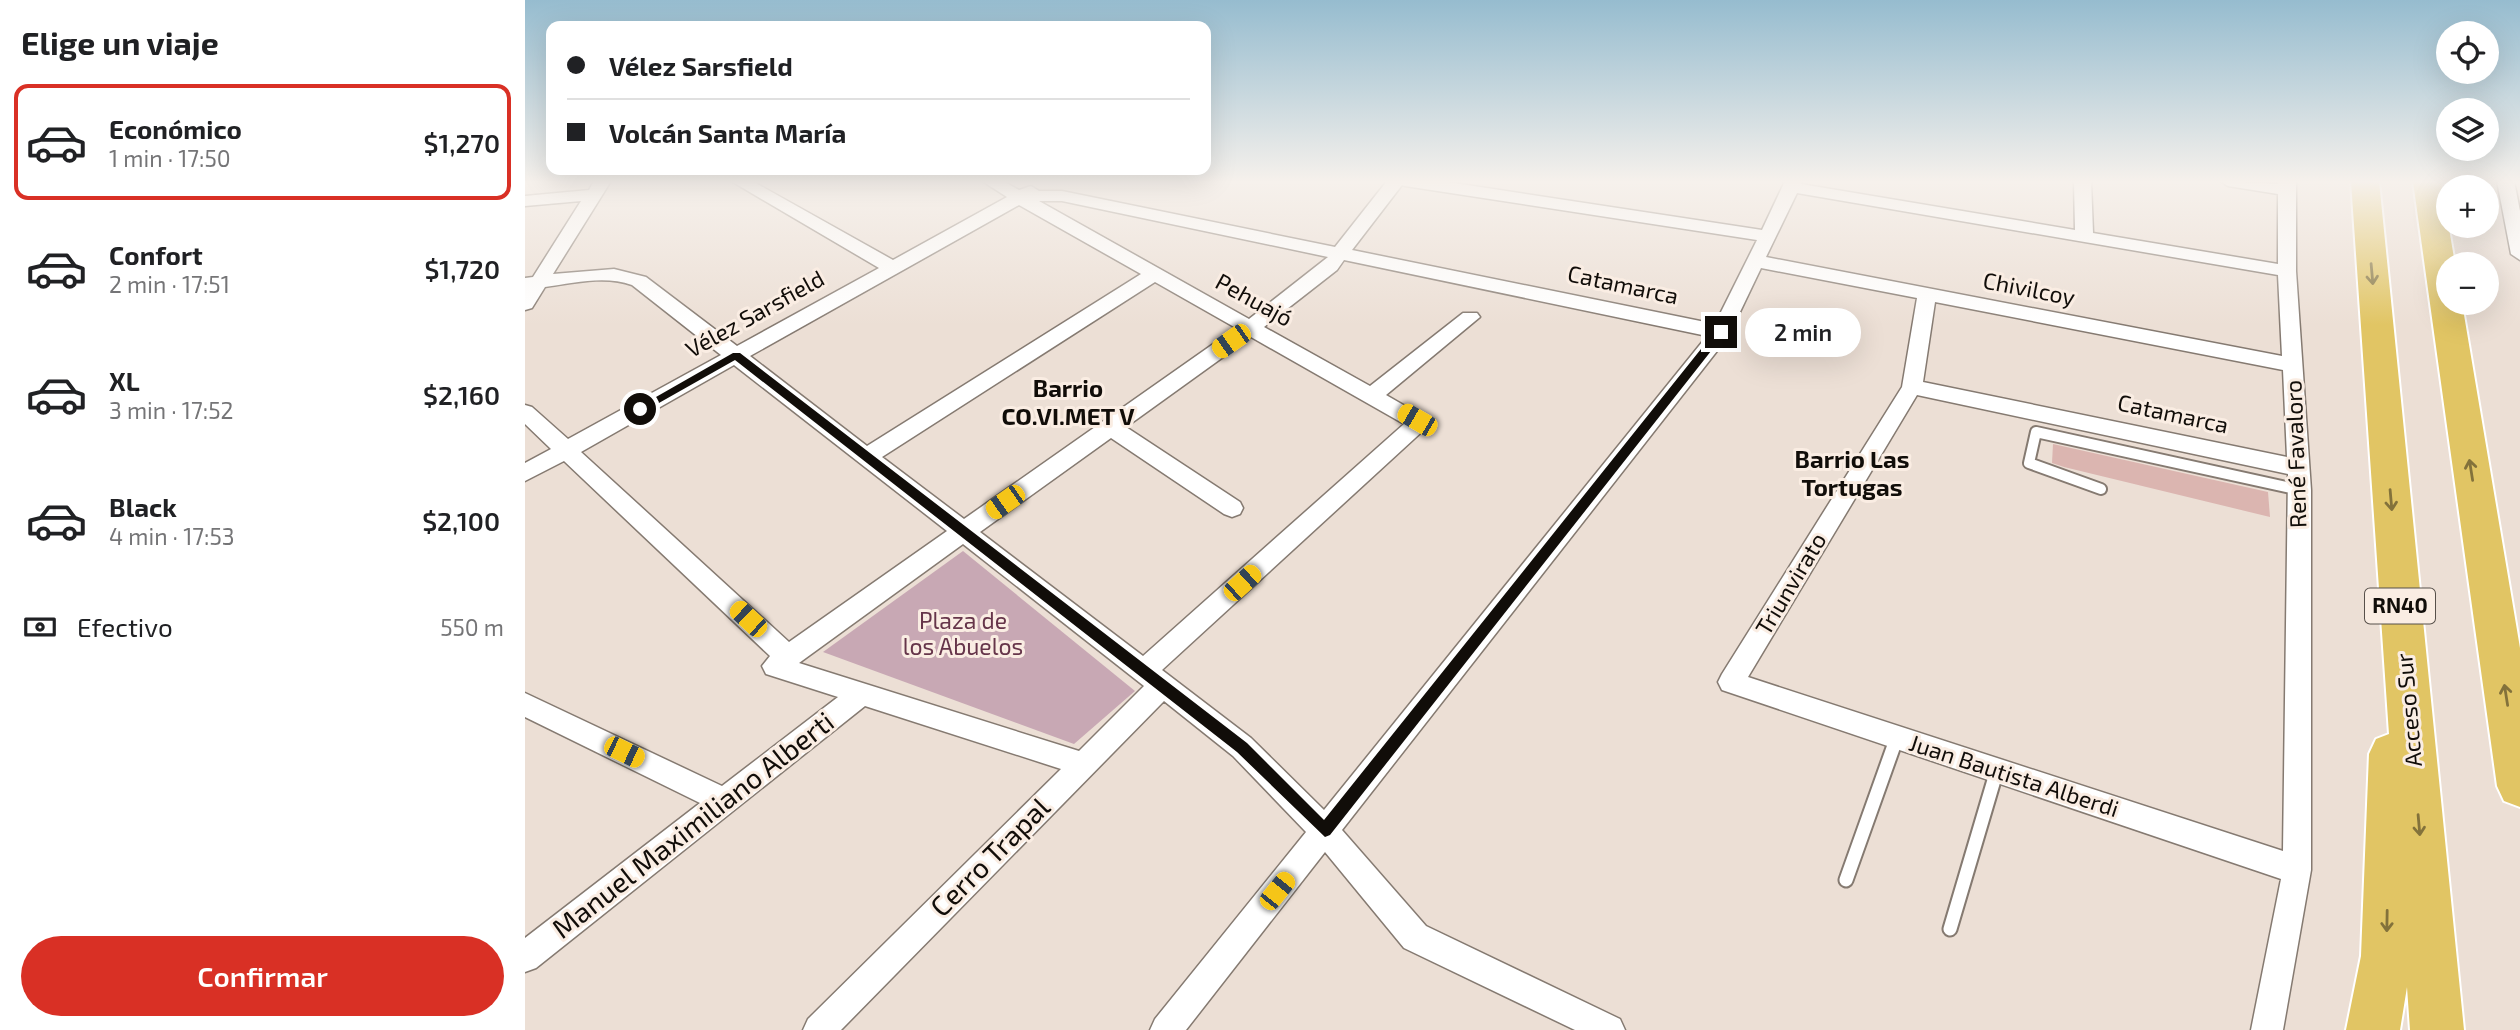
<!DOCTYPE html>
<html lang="es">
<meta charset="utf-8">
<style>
:root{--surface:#fff;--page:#f2f2f2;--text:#202124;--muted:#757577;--line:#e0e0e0;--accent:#d93025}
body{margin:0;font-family:"Exo 2",sans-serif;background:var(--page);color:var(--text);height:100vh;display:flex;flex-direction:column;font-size:26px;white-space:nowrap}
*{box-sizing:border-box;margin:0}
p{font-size:23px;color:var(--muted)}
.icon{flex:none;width:38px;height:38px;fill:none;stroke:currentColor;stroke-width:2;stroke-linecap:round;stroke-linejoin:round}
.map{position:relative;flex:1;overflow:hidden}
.panel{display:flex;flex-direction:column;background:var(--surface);width:525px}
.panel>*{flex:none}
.guide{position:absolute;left:21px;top:21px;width:665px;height:154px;border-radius:14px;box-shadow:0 7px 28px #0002;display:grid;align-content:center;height:154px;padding:0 21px;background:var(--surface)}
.fabs{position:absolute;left:1911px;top:21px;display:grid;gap:14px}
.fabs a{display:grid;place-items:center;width:63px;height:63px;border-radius:50%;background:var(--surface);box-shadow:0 7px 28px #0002;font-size:35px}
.end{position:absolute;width:32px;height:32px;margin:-16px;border:9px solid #110d09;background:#fff;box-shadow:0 0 0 4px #fff}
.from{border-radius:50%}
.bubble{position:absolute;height:49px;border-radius:24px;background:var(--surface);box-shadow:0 7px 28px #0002;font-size:23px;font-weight:600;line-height:49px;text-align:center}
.car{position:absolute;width:21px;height:42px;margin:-21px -10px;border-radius:9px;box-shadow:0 0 5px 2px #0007;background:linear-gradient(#f5c518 24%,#345 0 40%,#f5c518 0 76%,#345 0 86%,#f5c518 0)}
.guide b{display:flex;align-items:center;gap:24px;height:66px;font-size:26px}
.guide b+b{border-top:2px solid var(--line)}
.guide i{width:18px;height:18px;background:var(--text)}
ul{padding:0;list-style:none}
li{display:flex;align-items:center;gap:21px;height:116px;margin:0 14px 10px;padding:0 7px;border:4px solid transparent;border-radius:14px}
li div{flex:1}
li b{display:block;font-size:26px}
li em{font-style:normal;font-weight:600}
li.on{border-color:var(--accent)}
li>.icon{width:63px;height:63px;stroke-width:1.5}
h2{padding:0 21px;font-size:32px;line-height:84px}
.pay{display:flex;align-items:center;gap:18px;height:77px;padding:0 21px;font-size:26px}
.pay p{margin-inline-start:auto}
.action{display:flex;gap:14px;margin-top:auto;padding:14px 21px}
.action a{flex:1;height:80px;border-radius:42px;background:var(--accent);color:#fff;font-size:28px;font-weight:600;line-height:80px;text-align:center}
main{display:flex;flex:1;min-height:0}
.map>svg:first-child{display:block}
</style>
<main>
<section class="panel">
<h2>Elige un viaje</h2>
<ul>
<li class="on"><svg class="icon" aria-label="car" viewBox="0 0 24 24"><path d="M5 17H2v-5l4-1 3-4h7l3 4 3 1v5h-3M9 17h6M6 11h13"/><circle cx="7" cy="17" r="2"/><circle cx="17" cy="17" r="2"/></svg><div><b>Económico</b><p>1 min · 17:50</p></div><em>$1,270</em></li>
<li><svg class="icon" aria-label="car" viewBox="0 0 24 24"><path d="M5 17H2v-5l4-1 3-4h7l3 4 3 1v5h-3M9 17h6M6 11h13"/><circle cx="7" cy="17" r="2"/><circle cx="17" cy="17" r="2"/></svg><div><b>Confort</b><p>2 min · 17:51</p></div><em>$1,720</em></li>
<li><svg class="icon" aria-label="car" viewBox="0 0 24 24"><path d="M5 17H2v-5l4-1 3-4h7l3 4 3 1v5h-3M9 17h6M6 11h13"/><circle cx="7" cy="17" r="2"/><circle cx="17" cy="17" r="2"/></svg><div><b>XL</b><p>3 min · 17:52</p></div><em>$2,160</em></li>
<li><svg class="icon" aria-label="car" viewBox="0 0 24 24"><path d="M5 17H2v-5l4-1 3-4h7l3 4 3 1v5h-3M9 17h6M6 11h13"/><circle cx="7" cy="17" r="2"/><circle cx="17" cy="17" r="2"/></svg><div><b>Black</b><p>4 min · 17:53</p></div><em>$2,100</em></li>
</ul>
<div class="pay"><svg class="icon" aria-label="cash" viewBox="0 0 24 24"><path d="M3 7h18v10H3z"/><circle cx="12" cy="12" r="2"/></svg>Efectivo<p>550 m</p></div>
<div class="action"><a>Confirmar</a></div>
</section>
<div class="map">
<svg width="1995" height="1030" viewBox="0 0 1995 1030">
<rect width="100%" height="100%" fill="#ecdfd5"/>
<path fill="#c8a8b4" d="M438,551L610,691L549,744L298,652Z"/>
<path fill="#dbb5b0" d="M1528,444L1743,492L1745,517L1539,467L1527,463Z"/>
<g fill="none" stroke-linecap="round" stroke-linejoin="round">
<defs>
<path id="lane-far1" d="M1576,489L1504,463L1511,432L1775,490"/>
<path id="lane" d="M1321,880L1372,737
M1425,929L1472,770"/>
<path id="street" d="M69,181H86L28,274L89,269L121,277L212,346L354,268L206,181H227L368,260L482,197L457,181H478L494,190L506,186L514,191H537L810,247L862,181H916L1237,230L1260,181H1277L1276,184L1550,230L1549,181H1566L1568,233L1753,264V194L1703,186L1695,181L1753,184V181H1771V271L1786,490V870L1758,1030H1726L1756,879L1197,690L1193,682L1197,674L1377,387L1392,298L1236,268L1203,337L817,830L901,926L1095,1019L1100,1030H1050L879,948L800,852L661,1030H625L630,1019L781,832L708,756L639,701L316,1030H278L283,1019L536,769L340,706L11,968L0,972V938L175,803L0,717V693L197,786L313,697L241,674L237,666L245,656L39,461L0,481V463L26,449L0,424V405L7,407L43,439L196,355L107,285C80,275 48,283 20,287L7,308L0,310V278L8,277L56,201L0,206V196L64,190ZM877,185L880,186L1232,240L1190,324L827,250ZM1272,193L1753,275L1757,356L1241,257ZM514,201H537L803,257L724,319ZM494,205L616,274L342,446L225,356ZM819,260L1182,336L799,810L726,738L637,670L901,428L905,423L901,418L861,395L955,317L952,313H938L845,386L739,327L812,270ZM630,282L711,328L439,519L357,457ZM1410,302L1758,370L1762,457L1398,382ZM726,337L879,424L618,656L455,532L586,438L699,514L707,517L715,514L718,508L715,502L601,427ZM209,365L422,531L264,642L56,452ZM1392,395L1763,474L1758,851L1223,677ZM438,544L619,686L554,751L274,663Z
M1972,181H1989L1995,211V260L1986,254Z"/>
<path id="highway" d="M1826,181H1854L1939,1030H1885L1882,987L1875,1030H1821L1836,956L1844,754L1851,739L1864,734Z
M1888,181H1916L1930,264H1923V303H1937L1995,648V807L1979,801L1972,786Z"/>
</defs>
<use href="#lane-far1" stroke="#857a71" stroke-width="14"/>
<use href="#lane" stroke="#857a71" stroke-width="17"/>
<use href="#street" stroke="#857a71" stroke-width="3"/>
<use href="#highway" stroke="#fff" stroke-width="4"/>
<use href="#lane-far1" stroke="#fff" stroke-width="10"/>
<use href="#lane" stroke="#fff" stroke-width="13"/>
<use href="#street" fill="#fff" fill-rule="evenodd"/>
<use href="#highway" fill="#e1c564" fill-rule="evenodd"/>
</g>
<defs><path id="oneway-shaft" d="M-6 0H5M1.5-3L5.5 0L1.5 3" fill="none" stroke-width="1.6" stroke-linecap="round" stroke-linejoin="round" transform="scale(1.75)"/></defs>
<g stroke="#83723b">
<use href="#oneway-shaft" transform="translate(1847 274) rotate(85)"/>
<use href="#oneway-shaft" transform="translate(1946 470) rotate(-99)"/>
<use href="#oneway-shaft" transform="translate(1866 500) rotate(85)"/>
<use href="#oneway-shaft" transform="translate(1981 695) rotate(-99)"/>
<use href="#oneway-shaft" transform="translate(1894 825) rotate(85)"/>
<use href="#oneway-shaft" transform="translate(1862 921) rotate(91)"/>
</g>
<linearGradient id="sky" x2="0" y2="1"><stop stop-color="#96bccf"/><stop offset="0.56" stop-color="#f6f1ec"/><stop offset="1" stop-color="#f6f1ec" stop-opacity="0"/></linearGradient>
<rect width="1995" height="325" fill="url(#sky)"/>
<path fill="#110d09" d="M1192,329L1201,332L805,835L800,837L712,752L210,360L118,412L110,409L208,353H215L722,743L799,820Z"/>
<g text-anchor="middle" stroke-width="6" stroke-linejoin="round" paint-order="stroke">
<rect fill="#faede3" stroke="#57504a" stroke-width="2" x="1840" y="588.5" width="70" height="35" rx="5"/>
<g font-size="21" font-weight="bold" fill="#110d09">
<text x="1875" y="613">RN40</text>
</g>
<g font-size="23" fill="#110d09" stroke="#faede3">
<text transform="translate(1098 285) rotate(12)" y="8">Catamarca</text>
<text transform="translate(1504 289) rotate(11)" y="8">Chivilcoy</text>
<text transform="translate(729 300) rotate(29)" y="8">Pehuajó</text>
<text transform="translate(230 314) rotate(-29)" y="8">Vélez Sarsfield</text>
<text transform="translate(1648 414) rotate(12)" y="8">Catamarca</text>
<text transform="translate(1771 454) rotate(-92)" y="8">René Favaloro</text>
<text transform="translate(1266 584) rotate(-59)" y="8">Triunvirato</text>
<text transform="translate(1884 710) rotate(-95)" y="8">Acceso Sur</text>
<text transform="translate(1489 776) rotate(18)" y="8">Juan Bautista Alberdi</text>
</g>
<g font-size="23" fill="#66354a" stroke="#faede3">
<text x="438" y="629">Plaza de<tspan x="438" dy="26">los Abuelos</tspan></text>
</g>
<g font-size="24" font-weight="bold" fill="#110d09" stroke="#faede3">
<text x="543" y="397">Barrio<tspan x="543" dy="28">CO.VI.MET V</tspan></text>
<text x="1327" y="468">Barrio Las<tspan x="1327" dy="28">Tortugas</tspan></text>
</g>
<g font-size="28" fill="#110d09" stroke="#faede3">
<text transform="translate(168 825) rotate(-38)" y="10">Manuel Maximiliano Alberti</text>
<text transform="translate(465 857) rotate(-45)" y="10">Cerro Trapal</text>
</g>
</g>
</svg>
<div class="fabs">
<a><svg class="icon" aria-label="locate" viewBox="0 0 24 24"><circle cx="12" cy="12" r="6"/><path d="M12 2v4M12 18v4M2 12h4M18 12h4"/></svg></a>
<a><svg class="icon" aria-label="layers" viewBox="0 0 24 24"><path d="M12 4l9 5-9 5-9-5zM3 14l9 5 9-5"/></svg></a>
<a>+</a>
<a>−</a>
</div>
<i class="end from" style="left:115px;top:409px"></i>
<i class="end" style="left:1196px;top:332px"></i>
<div class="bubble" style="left:1220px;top:308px;width:116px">2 min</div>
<i class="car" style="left:706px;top:341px;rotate:235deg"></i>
<i class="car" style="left:892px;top:420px;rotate:300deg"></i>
<i class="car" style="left:480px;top:502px;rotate:235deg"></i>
<i class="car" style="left:717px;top:583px;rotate:48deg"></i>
<i class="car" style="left:223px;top:619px;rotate:313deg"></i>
<i class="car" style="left:99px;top:752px;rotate:116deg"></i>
<i class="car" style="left:752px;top:891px;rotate:39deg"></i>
<div class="guide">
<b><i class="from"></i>Vélez Sarsfield</b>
<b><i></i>Volcán Santa María</b>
</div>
</div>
</main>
